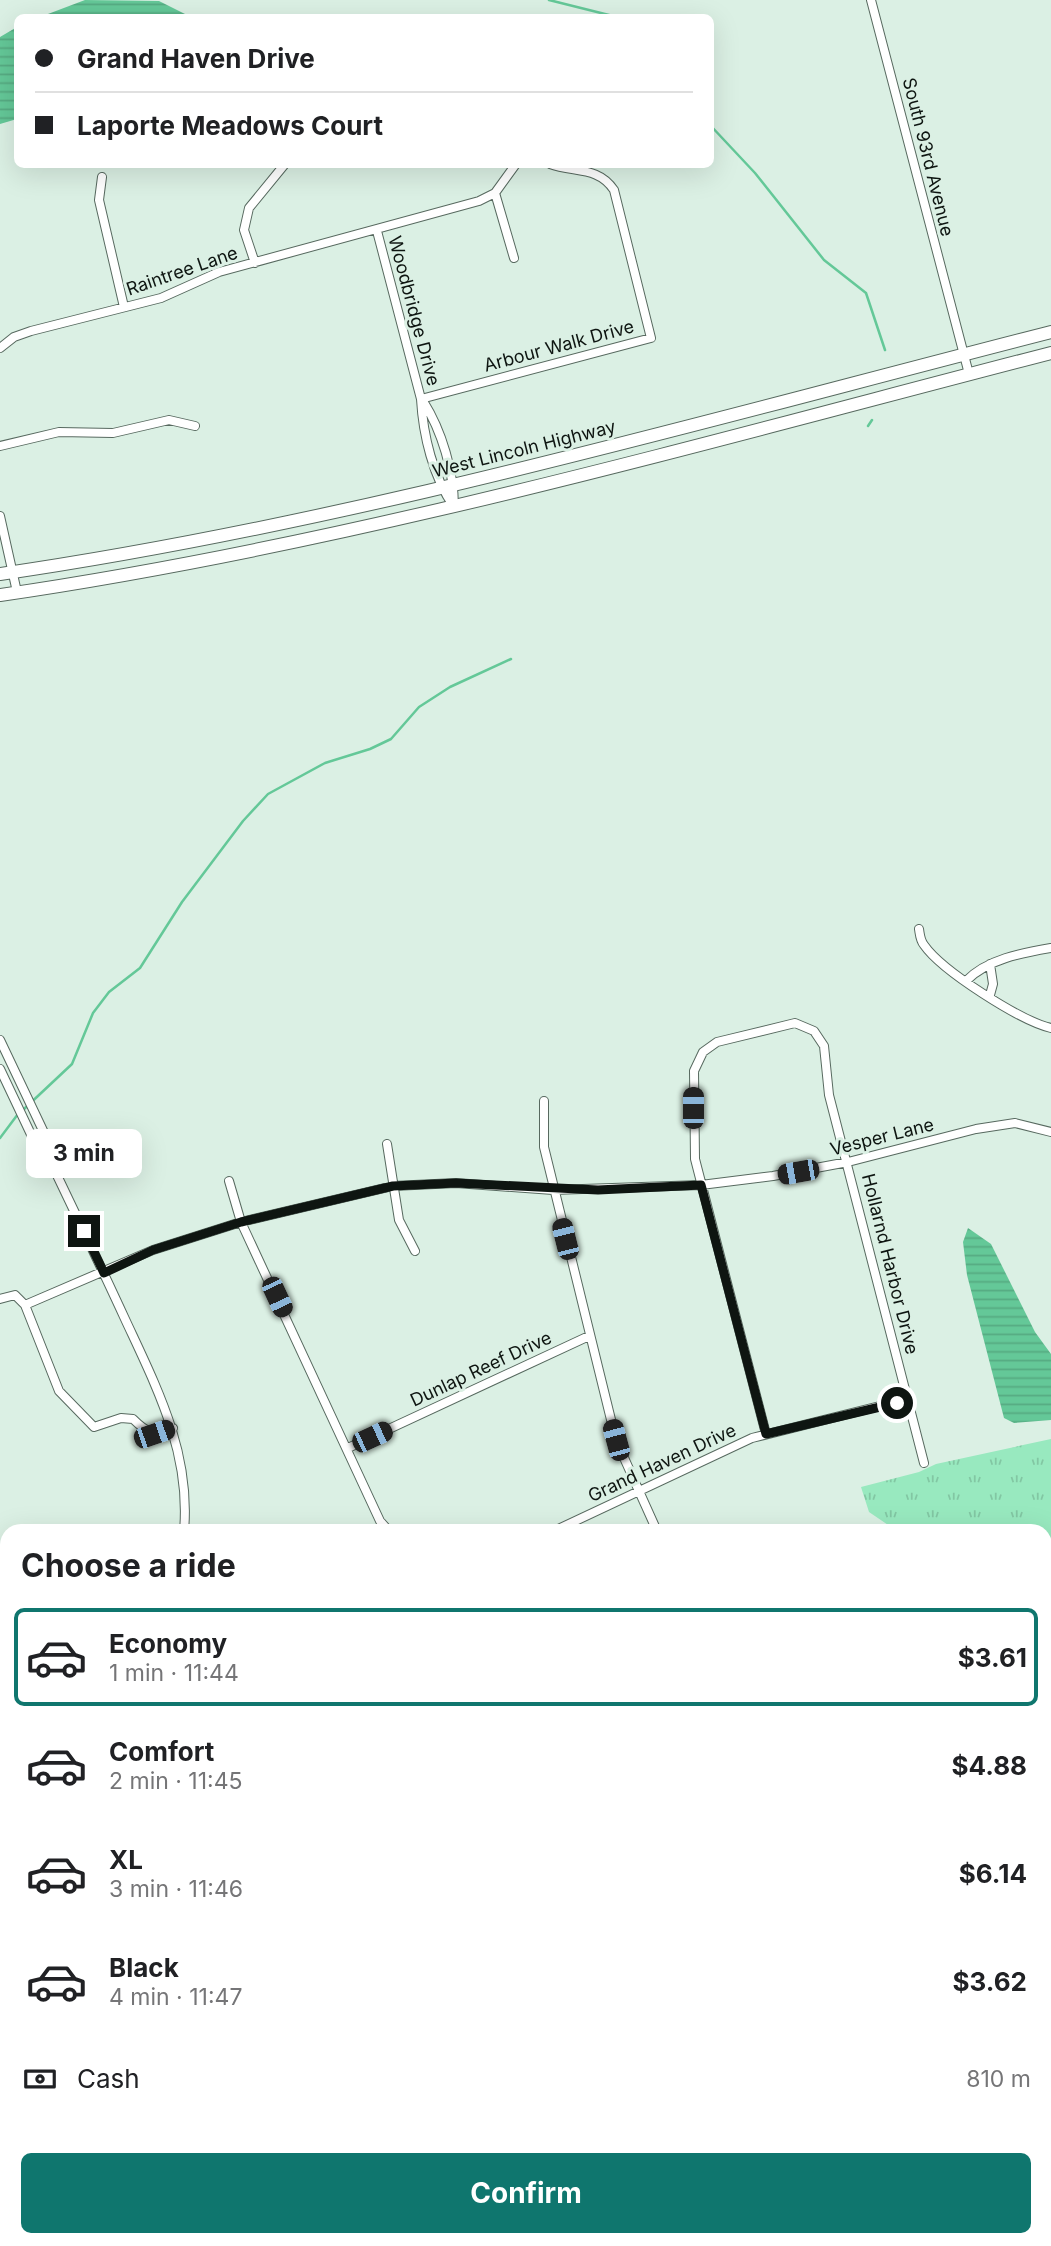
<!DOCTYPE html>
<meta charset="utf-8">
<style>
:root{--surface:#fff;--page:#f2f2f2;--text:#202124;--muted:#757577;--line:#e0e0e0;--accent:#0f766e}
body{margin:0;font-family:Inter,sans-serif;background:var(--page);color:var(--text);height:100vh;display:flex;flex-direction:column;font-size:26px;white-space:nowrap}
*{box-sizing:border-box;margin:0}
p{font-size:23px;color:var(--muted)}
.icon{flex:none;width:38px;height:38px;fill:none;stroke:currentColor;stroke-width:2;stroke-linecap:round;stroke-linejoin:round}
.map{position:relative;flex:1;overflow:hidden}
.drawer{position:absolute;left:0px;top:1524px;width:1052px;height:723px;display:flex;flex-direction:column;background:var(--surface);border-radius:21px 21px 0 0;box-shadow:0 7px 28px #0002}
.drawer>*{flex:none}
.hud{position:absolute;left:14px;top:14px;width:700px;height:154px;border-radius:10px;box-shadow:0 7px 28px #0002;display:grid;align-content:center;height:154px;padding:0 21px;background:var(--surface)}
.end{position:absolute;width:32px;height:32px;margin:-16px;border:9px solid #0e1511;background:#fff;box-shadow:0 0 0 4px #fff}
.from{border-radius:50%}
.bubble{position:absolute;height:49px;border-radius:10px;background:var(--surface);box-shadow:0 7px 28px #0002;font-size:23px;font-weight:700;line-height:49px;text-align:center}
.car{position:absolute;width:21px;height:42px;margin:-21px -10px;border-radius:9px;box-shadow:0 0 5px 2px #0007;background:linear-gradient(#222 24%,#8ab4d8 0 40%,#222 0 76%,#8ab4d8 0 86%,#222 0)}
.hud b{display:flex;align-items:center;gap:24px;height:66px;font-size:26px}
.hud b+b{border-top:2px solid var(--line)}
.hud i{width:18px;height:18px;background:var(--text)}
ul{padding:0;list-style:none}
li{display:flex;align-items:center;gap:21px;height:98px;margin:0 14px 10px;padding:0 7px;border:4px solid transparent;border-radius:10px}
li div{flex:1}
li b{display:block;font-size:26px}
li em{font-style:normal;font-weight:700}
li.active{border-color:var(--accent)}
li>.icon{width:63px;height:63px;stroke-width:1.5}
h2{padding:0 21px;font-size:32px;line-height:84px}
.pay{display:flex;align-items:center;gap:18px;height:77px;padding:0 21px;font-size:26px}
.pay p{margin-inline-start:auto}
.cta{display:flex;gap:14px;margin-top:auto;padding:14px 21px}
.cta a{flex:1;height:80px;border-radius:10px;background:var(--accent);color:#fff;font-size:28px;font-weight:700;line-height:80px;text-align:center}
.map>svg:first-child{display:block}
</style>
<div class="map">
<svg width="1051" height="2246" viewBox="0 0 1051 2246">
<defs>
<pattern id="park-tufts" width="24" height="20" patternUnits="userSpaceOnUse" patternTransform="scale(1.75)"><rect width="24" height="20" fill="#98e9bf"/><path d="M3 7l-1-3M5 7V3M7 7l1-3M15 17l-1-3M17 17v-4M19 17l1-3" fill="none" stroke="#82c7a3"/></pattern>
<pattern id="water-rules" width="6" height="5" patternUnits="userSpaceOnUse" patternTransform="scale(1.75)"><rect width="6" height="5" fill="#64c898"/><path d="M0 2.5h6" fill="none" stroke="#56ab82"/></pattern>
</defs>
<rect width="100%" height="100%" fill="#dbf0e4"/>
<path fill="url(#park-tufts)" d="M1051,1439V1692H1045V1531H897L869,1512L861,1487L919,1472L936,1464Z"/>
<path fill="url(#water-rules)" d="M85,0L159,1L191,17H40Z
M17,27V119L0,124V37Z
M968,1228L991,1244L1035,1332L1051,1354V1420L1014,1423L1004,1418L967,1275L963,1242Z
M0,2145L7,2156V2240H10L0,2244Z
M481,2240H672L674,2246H470Z"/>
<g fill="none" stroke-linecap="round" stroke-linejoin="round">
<path stroke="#64c898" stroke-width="2.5" d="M549,0L621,18
M710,125L755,173L824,260L866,293L885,350
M868,426L872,420
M23,1110L72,1064L93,1013L109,992L140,968L182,902L243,821L268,794L325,763L370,749L391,739L419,707L450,687L511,659
M0,1138L18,1114
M0,1689L7,1688"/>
<path stroke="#64c898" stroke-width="9" d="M88,2246L90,2240"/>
<defs>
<path id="street" d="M871,0L969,374
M102,177L99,200L124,307
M495,193L514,258
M377,231L421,399C423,435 433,477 454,507
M255,263L244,230L249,208L285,164
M0,348L14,337L31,331L161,298L219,272L479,201L495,193L516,164
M421,399L651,338L614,190C598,166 574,173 550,164
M423,401C442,431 454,472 454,507
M0,446L59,432L113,433L169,420L195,426
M0,516L17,592
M919,929C920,935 920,940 924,945C942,971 1021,1021 1051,1028
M966,981C987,959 1022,953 1051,948
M990,995L993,984L990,964
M0,1040L57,1160L54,1169C78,1219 102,1269 125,1319C157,1388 191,1453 184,1531
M0,1069L45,1164L54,1169
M544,1101V1147L616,1440L657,1531
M387,1144L399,1220L415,1251
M229,1181L241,1222L380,1521L389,1531
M0,1299L15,1295L25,1305L59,1391L94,1427L121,1418L133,1419C148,1434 153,1435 173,1428
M25,1305L153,1250L241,1222L393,1186L456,1183L553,1190L701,1185L773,1176L848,1162L976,1129L1015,1123L1051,1132
M766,1434L695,1159L694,1071L703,1052L717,1042L795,1023L814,1031L824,1046L829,1095L924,1463
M348,1448L589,1336
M554,1531L752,1438L908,1399
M798,2240L799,2246
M952,2240L954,2246
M299,2246L301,2240"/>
<path id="primary" d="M0,574C356,522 703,421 1051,332
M0,595C356,543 703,443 1051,353"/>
</defs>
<use href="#street" stroke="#57695f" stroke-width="10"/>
<use href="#primary" stroke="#57695f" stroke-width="14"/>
<use href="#street" stroke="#fff" stroke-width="8"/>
<use href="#primary" stroke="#fff" stroke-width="12"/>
</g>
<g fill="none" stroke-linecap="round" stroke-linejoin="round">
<path stroke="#0e1511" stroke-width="9" d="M84,1231L104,1273L153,1250L241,1222L393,1186L456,1183L598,1190L701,1185L766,1434L897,1403"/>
</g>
<g text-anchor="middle" stroke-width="6" stroke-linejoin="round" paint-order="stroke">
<g font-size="18" fill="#0e1511" stroke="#dbf0e4">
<text transform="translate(928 157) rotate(76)" y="6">South 93rd Avenue</text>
<text transform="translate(182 271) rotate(-19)" y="6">Raintree Lane</text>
<text transform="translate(414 311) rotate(75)" y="6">Woodbridge Drive</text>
<text transform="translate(559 346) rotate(-15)" y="6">Arbour Walk Drive</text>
<text transform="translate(524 449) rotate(-14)" y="6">West Lincoln Highway</text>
<text transform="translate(882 1137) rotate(-14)" y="6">Vesper Lane</text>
<text transform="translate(890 1264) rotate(76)" y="6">Hollarnd Harbor Drive</text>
<text transform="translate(481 1369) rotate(-25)" y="6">Dunlap Reef Drive</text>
<text transform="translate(662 1463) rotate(-25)" y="6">Grand Haven Drive</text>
</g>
</g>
</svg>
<i class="end from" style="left:897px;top:1403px"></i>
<i class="end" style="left:84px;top:1231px"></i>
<div class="bubble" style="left:26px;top:1129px;width:116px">3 min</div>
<i class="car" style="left:693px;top:1108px;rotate:0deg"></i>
<i class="car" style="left:798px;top:1172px;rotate:260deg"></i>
<i class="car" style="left:565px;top:1239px;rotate:346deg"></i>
<i class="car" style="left:277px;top:1297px;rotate:155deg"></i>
<i class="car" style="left:154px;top:1434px;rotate:71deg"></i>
<i class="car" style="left:372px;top:1437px;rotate:65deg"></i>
<i class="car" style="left:616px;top:1440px;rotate:345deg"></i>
<div class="hud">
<b><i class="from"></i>Grand Haven Drive</b>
<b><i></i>Laporte Meadows Court</b>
</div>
<section class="drawer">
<h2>Choose a ride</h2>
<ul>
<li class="active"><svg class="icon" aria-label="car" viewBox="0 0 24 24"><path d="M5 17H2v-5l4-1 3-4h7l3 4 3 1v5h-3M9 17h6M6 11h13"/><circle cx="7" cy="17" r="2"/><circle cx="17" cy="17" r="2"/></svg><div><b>Economy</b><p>1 min · 11:44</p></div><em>$3.61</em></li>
<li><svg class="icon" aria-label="car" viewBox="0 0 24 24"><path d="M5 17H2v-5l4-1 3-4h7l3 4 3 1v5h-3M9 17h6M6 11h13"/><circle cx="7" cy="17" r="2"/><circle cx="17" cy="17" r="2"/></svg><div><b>Comfort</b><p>2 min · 11:45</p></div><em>$4.88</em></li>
<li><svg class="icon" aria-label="car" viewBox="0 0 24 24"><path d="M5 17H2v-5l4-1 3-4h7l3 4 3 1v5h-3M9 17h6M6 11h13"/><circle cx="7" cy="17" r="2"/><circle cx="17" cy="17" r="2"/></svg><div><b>XL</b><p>3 min · 11:46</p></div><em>$6.14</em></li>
<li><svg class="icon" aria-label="car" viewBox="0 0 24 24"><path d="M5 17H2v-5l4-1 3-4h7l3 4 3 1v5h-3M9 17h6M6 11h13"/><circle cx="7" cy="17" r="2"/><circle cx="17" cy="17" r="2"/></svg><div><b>Black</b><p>4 min · 11:47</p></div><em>$3.62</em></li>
</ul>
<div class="pay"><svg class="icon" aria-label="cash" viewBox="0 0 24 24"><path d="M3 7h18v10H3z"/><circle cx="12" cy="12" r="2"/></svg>Cash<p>810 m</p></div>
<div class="cta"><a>Confirm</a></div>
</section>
</div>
